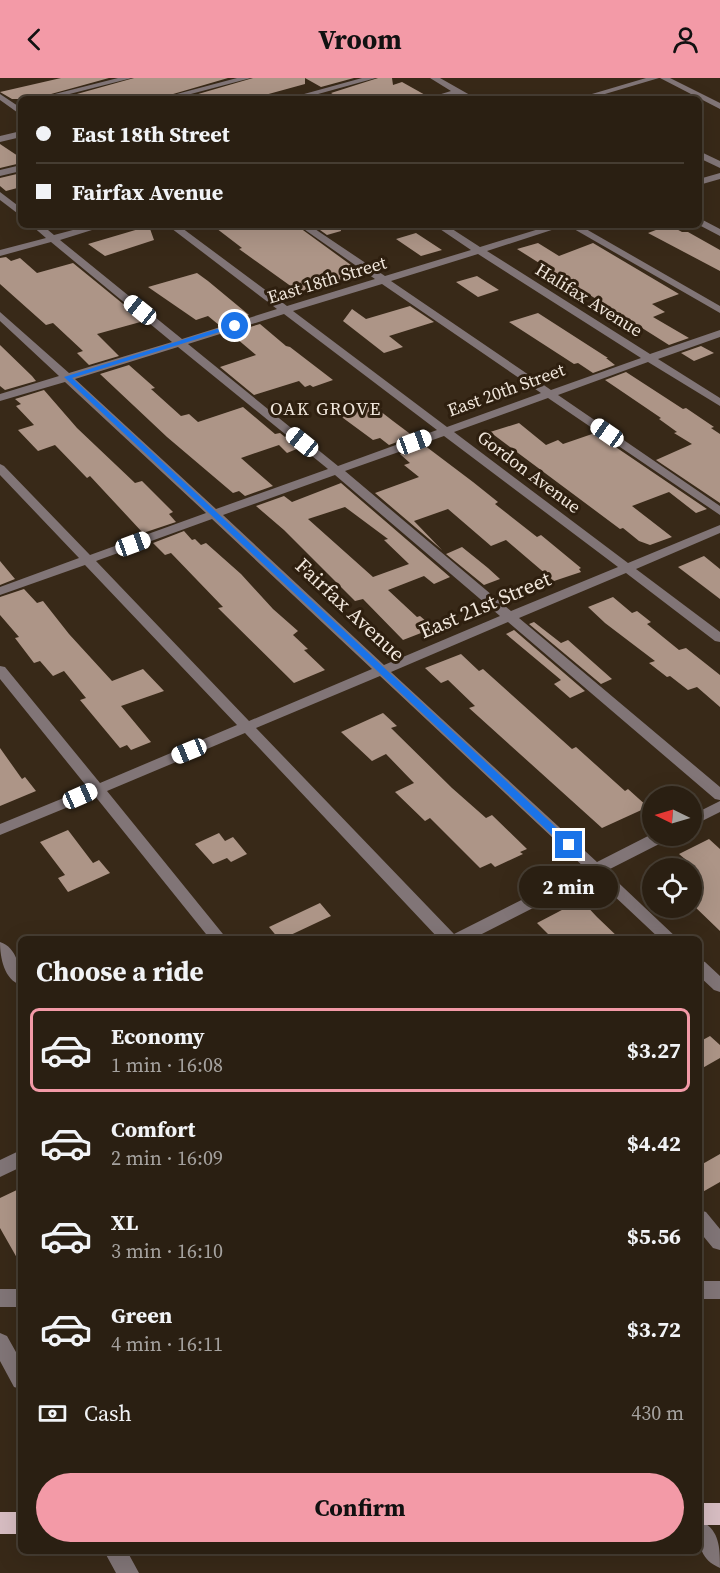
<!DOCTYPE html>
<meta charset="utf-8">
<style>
:root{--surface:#2a1f12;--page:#362c20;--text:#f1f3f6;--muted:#a5a29f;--line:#463d32;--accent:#f39aa7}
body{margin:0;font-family:"Source Serif 4",serif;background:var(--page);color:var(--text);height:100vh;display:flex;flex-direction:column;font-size:22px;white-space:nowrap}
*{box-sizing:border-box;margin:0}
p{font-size:20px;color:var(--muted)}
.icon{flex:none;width:33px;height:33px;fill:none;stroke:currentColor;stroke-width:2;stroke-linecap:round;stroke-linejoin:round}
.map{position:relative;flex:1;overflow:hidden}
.sheet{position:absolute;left:18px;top:858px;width:684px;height:618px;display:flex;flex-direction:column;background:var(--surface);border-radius:9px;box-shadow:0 6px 24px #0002,0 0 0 2px var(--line)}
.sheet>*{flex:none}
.hud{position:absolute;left:18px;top:18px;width:684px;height:132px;border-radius:9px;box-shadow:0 6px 24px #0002,0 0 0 2px var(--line);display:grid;align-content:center;height:132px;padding:0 18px;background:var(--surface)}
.needle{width:39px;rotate:275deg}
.fabs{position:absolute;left:642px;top:708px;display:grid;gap:12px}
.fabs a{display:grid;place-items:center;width:60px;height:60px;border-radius:50%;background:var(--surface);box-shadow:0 6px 24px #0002,0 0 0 2px var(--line);font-size:30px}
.end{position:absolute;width:27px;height:27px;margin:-14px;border:8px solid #1a73e8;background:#fff;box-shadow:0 0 0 3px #fff}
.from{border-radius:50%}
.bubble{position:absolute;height:42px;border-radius:21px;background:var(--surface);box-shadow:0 6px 24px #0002,0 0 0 2px var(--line);font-size:20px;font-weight:700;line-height:42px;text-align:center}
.car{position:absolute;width:18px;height:36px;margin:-18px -9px;border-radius:8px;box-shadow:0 0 4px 2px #0007;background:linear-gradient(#fff 24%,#345 0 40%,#fff 0 76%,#345 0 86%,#fff 0)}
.hud b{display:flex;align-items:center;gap:21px;height:57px;font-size:22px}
.hud b+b{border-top:2px solid var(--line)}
.hud i{width:15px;height:15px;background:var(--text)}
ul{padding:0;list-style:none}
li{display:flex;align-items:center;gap:18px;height:84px;margin:0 12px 9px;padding:0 6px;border:3px solid transparent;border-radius:9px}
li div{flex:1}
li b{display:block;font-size:22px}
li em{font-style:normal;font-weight:700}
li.active{border-color:var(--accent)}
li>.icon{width:54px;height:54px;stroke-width:1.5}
h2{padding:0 18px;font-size:27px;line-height:72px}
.pay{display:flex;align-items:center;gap:15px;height:66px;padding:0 18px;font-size:22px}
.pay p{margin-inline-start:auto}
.button{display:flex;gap:12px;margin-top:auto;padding:12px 18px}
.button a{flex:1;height:69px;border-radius:36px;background:var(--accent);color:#111;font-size:24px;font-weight:700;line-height:69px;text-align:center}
header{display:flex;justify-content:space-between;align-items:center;height:78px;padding:0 18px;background:var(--accent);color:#111;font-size:27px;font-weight:700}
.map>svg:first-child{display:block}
</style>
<header><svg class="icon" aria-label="back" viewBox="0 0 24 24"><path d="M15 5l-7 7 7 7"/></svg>Vroom<svg class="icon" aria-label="person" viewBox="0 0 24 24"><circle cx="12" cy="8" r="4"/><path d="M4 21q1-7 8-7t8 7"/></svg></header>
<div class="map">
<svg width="720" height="1495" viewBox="0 0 720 1495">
<rect width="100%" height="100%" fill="#382918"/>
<path fill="#ad9587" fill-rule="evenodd" d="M61,0H109L33,21H12L0,14Z
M134,0H228L156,21H59Z
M253,0H305V6L250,21H181Z
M305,0H354L321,9Z
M378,0H392L393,7L402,4L427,18L423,21H341L331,15Z
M0,66L21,80V85L0,90Z
M21,95V109L6,113L0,108V100Z
M212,147H296L362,195L299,214L239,171L242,170Z
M313,147H340L341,153L327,157Z
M669,147L682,154H688L720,172V193L648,155Z
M149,148L154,162L105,178L88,166Z
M416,155L442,172L421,178L396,161Z
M538,165L559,178L593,165L679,216L652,226L665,234L653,239L689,260L669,267L517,171Z
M6,179L11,183L20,180L37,195L73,185L144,243L97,256L119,278L89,287L77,275L83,273L53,245L46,247L0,206V180Z
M197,195L208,203L249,237L219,247L208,238L196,242L148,209Z
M477,198L499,212L478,219L456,204Z
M410,228L434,244L389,258L403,269L384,275L343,243L352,231L366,241Z
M538,235L608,280H606L615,287L593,295L578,285L574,286L509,244Z
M260,246L286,268L290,269L333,302L313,309L310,307L305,309L299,303L254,317L220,289L256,277L230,255Z
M0,267L32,298L36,303L5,312L0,308Z
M701,268L714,275L694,283L681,275Z
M129,287L155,310L151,311L181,338L189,336L198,344L243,329L275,356L280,355L299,370L287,375L279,367L241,380L273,408L245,418L239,413L233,415L167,359L100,296Z
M626,294L683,331L686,330L714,349L711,350L720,356V425L656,382L692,366L674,355L677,354L659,341L661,340L605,302Z
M44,312L77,350L135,405L142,403L173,434L169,436L176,444L143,455L90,398L87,400L55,367L38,373L18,352L34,347L16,328L21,326L15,321Z
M371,326L393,343L413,358L389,367L380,360L373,362L339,337Z
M519,345L546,367L558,362L563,366L595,355L707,431L696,435L669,414L632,428L672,459L650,467L639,463L623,450L620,451L490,354Z
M424,367L473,404L498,424L495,426L537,459L541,457L581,490L579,491L581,494L554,503L506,462L491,468L448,431L414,443L442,472L375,415L419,399L404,387L410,385L400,376Z
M341,405L450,499L434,506L424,498L388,512L417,539L420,538L434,550L403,562L363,521L355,523L284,452L256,428L284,418L292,424ZM345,429L388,461L384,462L409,486L373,499L308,441Z
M184,453L192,462L195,461L201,467L206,465L241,496L273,531L298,553L293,557L308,571L304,572L325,592L294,605L218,530L223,529L171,475L165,477L153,465Z
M462,469L488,490L500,501L484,507L446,476Z
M704,478L720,491V521L678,489Z
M0,483L15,501L0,507Z
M24,511L37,525L43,523L69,556L112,603L143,591L164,613L121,628L151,664L131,672L127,667L120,670L80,622L86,620L64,593L53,598L40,583L34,585L15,560L19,559L0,537V519Z
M613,519L632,535L637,533L651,544L647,546L679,572L686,570L720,597V629L697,609L688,612L670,598L667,599L649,585L655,583L605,545L588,529Z
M534,544L561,565L568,562L612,601L601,606L529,546Z
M514,552L585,613L570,620L554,606L561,602L506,556Z
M461,576L479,593L483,591L572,671L576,669L625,713L628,711L648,729L602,750L469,630L475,628L448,602L441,605L425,590Z
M383,635L397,648L391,650L452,710L486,740L492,737L527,771L520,774L523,776L495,789L491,785L480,790L430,740L425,743L395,714L414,705L386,676L372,683L341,654Z
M0,670L22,701L25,699L36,713L0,728Z
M68,752L93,785L99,782L110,795L68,814L58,800L65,797L40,764Z
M219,755L225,763L233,759L247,776L231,784L227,780L213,786L195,766Z
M709,761L720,771V853L692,826V787L679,776Z
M581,822L597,839L620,861H553L537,845Z
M320,825L331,838L282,861H279L269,849Z
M710,958L720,967V980L699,992V964Z
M720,1076V1104L699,1116V1088Z
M21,1110V1187L0,1150V1120Z"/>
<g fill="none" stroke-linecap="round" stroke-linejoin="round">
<path fill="#817577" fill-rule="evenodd" d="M118,0H132L50,21H35Z
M237,0H251L172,21H158Z
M362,0H376L300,21H286Z
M430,0H440L477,21H467L457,16L439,21H425L451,13Z
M646,0H659L588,21H575Z
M660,0H670L720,25V31Z
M0,16L21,30V37L0,22Z
M21,53V59L0,64V58Z
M699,73L720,83V90L699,80Z
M21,87V93L0,98V92Z
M720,95V101L699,107V101Z
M0,114L21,130V138L0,122Z
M699,140L720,151V158L699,147Z
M31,147H42L54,157L92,147H108L60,162L182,261L277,231L167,147H178L287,228L375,201L298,147H309L385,198L471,172L434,147H446L480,169L552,147H567L487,173L650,276L720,252V259L658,281L720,320V328L648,284L558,317L720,428V437L548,320L454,354L628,485L720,447V455L636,491L720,554V564L715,563L626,495L519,540L720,709V722L715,721L508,544L391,594L597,784L652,756L669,758L667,762L606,793L678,861H660L594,799L472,861H439L245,655L107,713L227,861H210L95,718L0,757V746L88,710L0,601V588L5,589L100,705L237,647L85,487L0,517V509L79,480L0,397V386L4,388L90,477L206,435L65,304L0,323V316L59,298L0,243V234L69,295L172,264L51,164L0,178V172L46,160ZM478,176L641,280L551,312L391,203ZM382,206L541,315L447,349L293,233ZM284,236L437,352L338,388L188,266ZM178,269L328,391L216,431L75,301ZM444,358L618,489L511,533L345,393ZM335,397L500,538L384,587L223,437ZM212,441L372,591L249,643L96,483ZM380,598L585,790L454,856L256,650Z
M567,147H579L720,228V235Z
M720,723V734L692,748V737Z
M0,864C17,869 21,892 21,907C4,902 0,879 0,864Z
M699,882L705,884L720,898V914L714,912L699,898Z
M21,1072V1089L0,1099V1082Z
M699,1132L706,1134L720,1151V1172L713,1170L699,1153Z
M699,1203H720V1221H699Z
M0,1211H21V1229H0Z
M0,1255L7,1258L21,1283V1311L14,1309L0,1283Z
M699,1442C720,1451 720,1470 720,1490C697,1480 699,1463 699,1442Z
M104,1473H127L139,1495H116Z"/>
<path fill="#d7bdc2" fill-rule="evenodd" d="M699,1425H720V1447H699Z
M0,1434H21V1456H0Z"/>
</g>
<path fill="#1a73e8" d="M233,246L239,248L72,300L573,765V770H566L64,299Z"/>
<g text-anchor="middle" stroke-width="6" stroke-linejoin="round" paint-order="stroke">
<g font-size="18" fill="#f0e6db" stroke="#2e1f0f">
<text transform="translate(327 202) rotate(-17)" y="6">East 18th Street</text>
<text transform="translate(589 222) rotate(32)" y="6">Halifax Avenue</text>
<text transform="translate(506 312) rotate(-20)" y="6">East 20th Street</text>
<text transform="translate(529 394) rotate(37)" y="6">Gordon Avenue</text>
</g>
<g font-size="18" letter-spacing="1.5" fill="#f0e6db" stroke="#2e1f0f">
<text x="326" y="337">OAK GROVE</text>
</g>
<g font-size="21" fill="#f0e6db" stroke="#2e1f0f">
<text transform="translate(485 527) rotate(-23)" y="7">East 21st Street</text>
<text transform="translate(350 532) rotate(43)" y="7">Fairfax Avenue</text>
</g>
</g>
</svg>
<div class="fabs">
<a><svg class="needle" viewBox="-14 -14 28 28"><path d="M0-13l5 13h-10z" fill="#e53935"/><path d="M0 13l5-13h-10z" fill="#a5a29f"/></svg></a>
<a><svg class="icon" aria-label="locate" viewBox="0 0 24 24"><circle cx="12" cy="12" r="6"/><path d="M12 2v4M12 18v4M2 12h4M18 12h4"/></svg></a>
</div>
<i class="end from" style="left:235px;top:248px"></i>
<i class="end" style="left:569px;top:767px"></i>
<div class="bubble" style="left:519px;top:788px;width:99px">2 min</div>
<i class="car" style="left:140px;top:232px;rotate:309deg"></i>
<i class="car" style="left:607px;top:355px;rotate:305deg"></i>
<i class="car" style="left:302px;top:364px;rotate:309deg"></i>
<i class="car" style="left:414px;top:364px;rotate:70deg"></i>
<i class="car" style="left:133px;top:466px;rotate:70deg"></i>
<i class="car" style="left:189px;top:673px;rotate:248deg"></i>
<i class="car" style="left:80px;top:718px;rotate:66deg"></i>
<div class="hud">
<b><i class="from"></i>East 18th Street</b>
<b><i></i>Fairfax Avenue</b>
</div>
<section class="sheet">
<h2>Choose a ride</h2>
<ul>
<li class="active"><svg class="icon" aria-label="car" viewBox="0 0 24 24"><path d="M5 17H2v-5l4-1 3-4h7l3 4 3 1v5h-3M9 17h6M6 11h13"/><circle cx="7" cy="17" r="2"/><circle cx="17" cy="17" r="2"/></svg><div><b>Economy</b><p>1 min · 16:08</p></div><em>$3.27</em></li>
<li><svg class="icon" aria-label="car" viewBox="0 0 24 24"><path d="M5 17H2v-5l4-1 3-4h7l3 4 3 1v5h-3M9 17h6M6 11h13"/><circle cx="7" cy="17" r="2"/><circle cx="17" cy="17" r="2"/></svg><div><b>Comfort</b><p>2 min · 16:09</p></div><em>$4.42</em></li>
<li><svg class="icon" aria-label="car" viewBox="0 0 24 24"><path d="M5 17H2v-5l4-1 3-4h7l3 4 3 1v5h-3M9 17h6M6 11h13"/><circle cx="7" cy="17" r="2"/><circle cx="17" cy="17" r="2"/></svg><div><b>XL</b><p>3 min · 16:10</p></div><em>$5.56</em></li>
<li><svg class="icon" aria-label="car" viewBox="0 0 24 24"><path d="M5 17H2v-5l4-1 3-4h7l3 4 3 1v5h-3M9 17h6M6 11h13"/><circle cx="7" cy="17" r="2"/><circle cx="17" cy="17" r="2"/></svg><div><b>Green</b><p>4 min · 16:11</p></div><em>$3.72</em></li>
</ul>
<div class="pay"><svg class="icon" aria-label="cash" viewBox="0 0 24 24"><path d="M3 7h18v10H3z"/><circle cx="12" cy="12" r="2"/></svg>Cash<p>430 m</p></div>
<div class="button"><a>Confirm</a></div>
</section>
</div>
